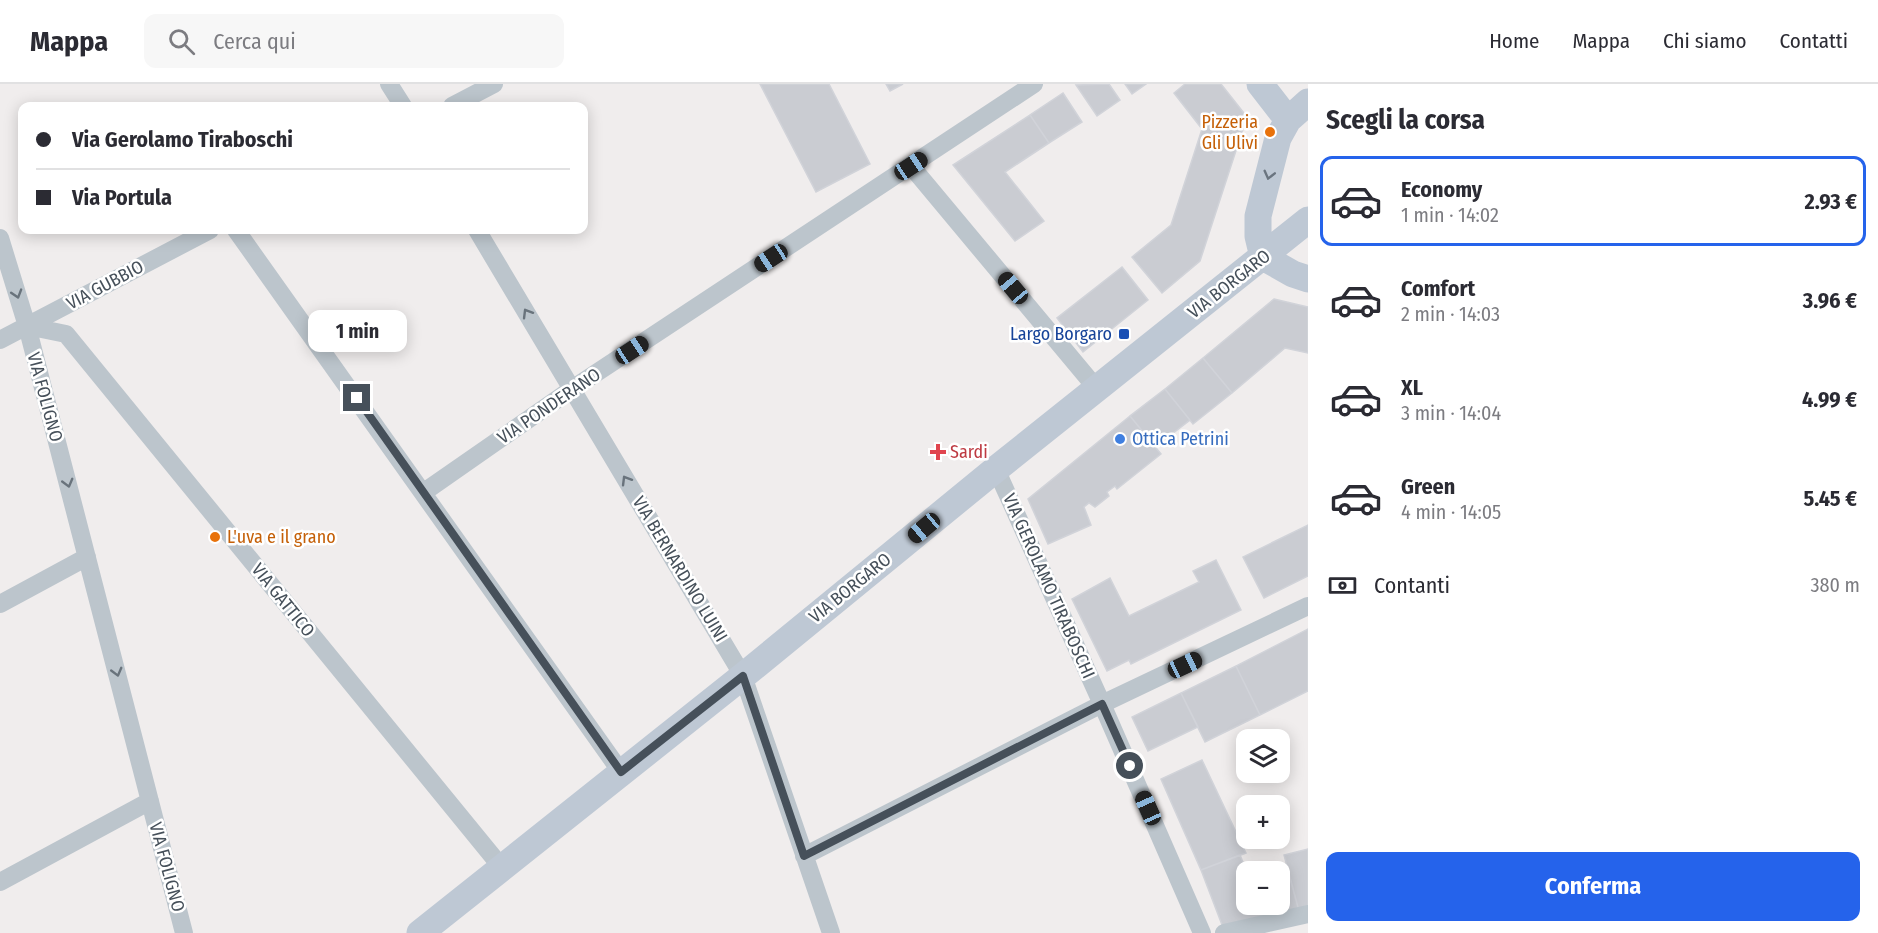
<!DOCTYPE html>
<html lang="it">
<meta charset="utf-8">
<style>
:root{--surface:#fff;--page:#f7f7f7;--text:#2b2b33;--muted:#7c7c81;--line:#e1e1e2;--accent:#2563eb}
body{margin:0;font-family:"Fira Sans Condensed",sans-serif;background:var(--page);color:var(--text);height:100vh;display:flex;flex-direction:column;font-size:22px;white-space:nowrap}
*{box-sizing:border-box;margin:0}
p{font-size:20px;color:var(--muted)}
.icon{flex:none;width:33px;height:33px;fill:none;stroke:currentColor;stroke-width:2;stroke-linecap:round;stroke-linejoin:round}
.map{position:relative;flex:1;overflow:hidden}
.panel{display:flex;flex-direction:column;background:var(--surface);width:570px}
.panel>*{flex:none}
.hud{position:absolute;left:18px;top:18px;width:570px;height:132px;border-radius:12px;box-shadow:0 3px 15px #0003;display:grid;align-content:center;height:132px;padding:0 18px;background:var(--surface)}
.fabs{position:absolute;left:1236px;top:645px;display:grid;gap:12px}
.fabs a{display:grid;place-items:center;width:54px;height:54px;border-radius:12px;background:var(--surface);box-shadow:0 3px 15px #0003;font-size:30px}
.end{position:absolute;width:27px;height:27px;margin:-14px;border:8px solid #46505a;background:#fff;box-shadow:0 0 0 3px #fff}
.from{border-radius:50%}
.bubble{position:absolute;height:42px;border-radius:12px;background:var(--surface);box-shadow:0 3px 15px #0003;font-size:20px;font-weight:700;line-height:42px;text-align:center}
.car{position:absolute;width:18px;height:36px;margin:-18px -9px;border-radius:8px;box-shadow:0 0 4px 2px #0007;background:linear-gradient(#222 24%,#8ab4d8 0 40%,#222 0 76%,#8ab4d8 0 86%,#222 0)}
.hud b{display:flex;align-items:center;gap:21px;height:57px;font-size:22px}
.hud b+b{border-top:2px solid var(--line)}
.hud i{width:15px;height:15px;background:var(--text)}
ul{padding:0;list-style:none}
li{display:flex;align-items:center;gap:18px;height:90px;margin:0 12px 9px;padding:0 6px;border:3px solid transparent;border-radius:12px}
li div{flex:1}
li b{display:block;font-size:22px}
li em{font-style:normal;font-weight:700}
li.selected{border-color:var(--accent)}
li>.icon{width:54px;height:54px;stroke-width:1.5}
h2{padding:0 18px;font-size:27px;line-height:72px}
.pay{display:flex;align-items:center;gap:15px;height:66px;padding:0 18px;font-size:22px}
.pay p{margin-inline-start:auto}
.cta{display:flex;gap:12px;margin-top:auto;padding:12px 18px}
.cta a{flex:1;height:69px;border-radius:12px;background:var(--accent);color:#fff;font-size:24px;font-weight:700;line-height:69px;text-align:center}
header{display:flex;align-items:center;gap:36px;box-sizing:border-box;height:84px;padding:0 30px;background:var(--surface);border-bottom:2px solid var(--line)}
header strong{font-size:28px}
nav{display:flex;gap:33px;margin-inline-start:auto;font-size:21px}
.search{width:420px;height:54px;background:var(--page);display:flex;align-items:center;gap:15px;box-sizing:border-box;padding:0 21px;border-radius:12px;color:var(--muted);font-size:22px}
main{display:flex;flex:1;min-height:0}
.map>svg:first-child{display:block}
</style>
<header>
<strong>Mappa</strong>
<div class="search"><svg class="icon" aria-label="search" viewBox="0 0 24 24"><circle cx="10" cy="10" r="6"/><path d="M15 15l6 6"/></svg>Cerca qui</div>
<nav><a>Home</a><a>Mappa</a><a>Chi siamo</a><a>Contatti</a></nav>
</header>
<main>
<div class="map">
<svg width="1308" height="849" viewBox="0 0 1308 849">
<rect width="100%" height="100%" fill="#f0eded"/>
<path fill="#caccd2" stroke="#d1d3d9" stroke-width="1.5" d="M760,0H829L870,80L816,108Z
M886,0H903L890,7Z
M1109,0L1120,16L1097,32L1076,1Z
M1125,0H1146L1132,10Z
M1185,0H1221L1247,33L1200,177L1162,209L1132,173L1171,141L1202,45L1174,9Z
M1063,9L1082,38L1049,59L1030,31Z
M1030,31L1049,59L1005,88L1044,137L1015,157L953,81Z
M1122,183L1148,216L1083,268L1057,234Z
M1274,215L1308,223V269L1285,264L1232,309L1203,274Z
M1203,274L1232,309L1193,340L1165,305Z
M1165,305L1190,336L1155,363L1130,332Z
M1130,332L1161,370L1117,405L1115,402L1107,408L1109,412L1095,423L1089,419L1084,423L1091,441L1048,460L1028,415Z
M1308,441V492L1264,514L1243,473Z
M1216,476L1241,526L1131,580L1129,576L1107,587L1072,515L1110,494L1129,532L1199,498L1193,487Z
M1308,545V607L1260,631L1236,582Z
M1236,582L1260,631L1205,658L1181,609Z
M1181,609L1198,643L1148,667L1132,633Z
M1202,676L1246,769L1201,786L1161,695Z
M1308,765V825L1299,827L1284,771Z
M1240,771L1247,788L1246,820H1280V788H1264L1286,780L1299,827L1224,846L1201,786Z"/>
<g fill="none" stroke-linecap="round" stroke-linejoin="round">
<path stroke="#bcc5cc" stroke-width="18" d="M389,0L403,22
M452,22L494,0
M911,82L1097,305
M236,146L621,688
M477,146L743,592L831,849
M0,154L27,242L184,849
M27,242L66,250L503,785
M0,256L210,146
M996,385L1102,620L1202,849
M424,408L572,305L1034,0
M0,520L87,473
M804,772L1102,620L1308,522
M0,798L150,717
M1224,849L1308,830"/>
<path stroke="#bec8d4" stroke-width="27" d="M1260,0L1288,36
M1308,18L1288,36L1278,54L1258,132V152L1263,173L1293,190L1308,195
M420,849L743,592L996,385L1308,136"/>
</g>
<defs><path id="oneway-chevron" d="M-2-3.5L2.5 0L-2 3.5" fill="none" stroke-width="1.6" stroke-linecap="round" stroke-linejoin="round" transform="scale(1.5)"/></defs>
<use stroke="#6a747f" href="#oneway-chevron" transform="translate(1269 91) rotate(104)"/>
<g stroke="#69737c">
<use href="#oneway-chevron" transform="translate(17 210) rotate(73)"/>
<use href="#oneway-chevron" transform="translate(527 229) rotate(-121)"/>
<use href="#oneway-chevron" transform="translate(626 396) rotate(-121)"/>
<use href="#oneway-chevron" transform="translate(68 399) rotate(75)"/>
<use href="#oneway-chevron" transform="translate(117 588) rotate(75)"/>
</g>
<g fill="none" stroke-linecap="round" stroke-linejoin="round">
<path stroke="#46505a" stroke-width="8" d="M357,314L621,688L743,592L804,772L1102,620L1130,682"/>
</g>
<g fill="#e8710a" stroke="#fff" stroke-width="2">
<circle cx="1270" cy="48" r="6"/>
<circle cx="215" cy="453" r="6"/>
</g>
<rect fill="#1a4fb4" stroke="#fff" stroke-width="2" x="1118" y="244" width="12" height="12" rx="3"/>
<circle fill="#3f7fe0" stroke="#fff" stroke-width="2" cx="1120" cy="355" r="6"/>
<path fill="#e0444e" stroke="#fff" stroke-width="2" d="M935 359h6v6h6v6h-6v6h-6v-6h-6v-6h6z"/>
<g text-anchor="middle" stroke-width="5" stroke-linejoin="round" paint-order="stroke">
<g font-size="18" fill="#c56008" stroke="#fff" text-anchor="end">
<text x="1258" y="44">Pizzeria<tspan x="1258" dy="21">Gli Ulivi</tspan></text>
<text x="227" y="459" text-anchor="start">L'uva e il grano</text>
</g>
<g font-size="18" fill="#46505a" stroke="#fff">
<text transform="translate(1229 200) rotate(-38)" y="6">VIA BORGARO</text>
<text transform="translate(105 201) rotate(-28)" y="6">VIA GUBBIO</text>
<text transform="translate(45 313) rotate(75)" y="6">VIA FOLIGNO</text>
<text transform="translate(549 322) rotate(-34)" y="6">VIA PONDERANO</text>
<text transform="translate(680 485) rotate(59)" y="6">VIA BERNARDINO LUINI</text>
<text transform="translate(1049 502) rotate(66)" y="6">VIA GEROLAMO TIRABOSCHI</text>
<text transform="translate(850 504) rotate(-39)" y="6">VIA BORGARO</text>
<text transform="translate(283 516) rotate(51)" y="6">VIA GATTICO</text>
<text transform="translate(167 783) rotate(75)" y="6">VIA FOLIGNO</text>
</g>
<g font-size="18" fill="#164399" stroke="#fff" text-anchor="end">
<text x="1112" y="256">Largo Borgaro</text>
</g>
<g font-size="18" fill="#366cbe" stroke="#fff" text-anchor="start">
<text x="1132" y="361">Ottica Petrini</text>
</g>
<g font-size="18" fill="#be3a42" stroke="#fff" text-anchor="start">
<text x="950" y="374">Sardi</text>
</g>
</g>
</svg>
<div class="fabs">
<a><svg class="icon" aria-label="layers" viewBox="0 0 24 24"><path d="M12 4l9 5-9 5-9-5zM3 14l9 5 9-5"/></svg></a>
<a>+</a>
<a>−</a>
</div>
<i class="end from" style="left:1130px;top:682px"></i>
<i class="end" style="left:357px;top:314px"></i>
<div class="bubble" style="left:308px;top:226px;width:99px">1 min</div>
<i class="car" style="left:911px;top:82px;rotate:57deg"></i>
<i class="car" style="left:771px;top:174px;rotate:237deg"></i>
<i class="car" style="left:1013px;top:204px;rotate:320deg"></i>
<i class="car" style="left:632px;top:266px;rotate:57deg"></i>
<i class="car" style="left:924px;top:444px;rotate:230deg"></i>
<i class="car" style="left:1185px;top:581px;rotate:65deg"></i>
<i class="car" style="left:1148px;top:724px;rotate:336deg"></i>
<div class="hud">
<b><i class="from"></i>Via Gerolamo Tiraboschi</b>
<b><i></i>Via Portula</b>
</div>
</div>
<section class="panel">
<h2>Scegli la corsa</h2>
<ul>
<li class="selected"><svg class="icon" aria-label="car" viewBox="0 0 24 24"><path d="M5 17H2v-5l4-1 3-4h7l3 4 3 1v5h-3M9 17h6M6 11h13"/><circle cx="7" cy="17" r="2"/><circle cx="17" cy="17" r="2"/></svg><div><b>Economy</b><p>1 min · 14:02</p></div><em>2.93 €</em></li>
<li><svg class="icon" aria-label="car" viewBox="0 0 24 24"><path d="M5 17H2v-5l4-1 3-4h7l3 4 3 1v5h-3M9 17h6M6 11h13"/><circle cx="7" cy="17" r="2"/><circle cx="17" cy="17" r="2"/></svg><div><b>Comfort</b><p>2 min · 14:03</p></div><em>3.96 €</em></li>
<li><svg class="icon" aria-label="car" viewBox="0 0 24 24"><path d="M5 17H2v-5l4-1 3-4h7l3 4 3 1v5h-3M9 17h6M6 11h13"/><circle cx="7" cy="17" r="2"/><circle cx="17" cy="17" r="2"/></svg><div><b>XL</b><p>3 min · 14:04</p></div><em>4.99 €</em></li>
<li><svg class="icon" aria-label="car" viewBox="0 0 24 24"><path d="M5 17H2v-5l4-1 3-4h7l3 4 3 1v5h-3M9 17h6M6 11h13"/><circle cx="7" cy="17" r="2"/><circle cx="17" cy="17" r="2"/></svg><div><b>Green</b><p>4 min · 14:05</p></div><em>5.45 €</em></li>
</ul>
<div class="pay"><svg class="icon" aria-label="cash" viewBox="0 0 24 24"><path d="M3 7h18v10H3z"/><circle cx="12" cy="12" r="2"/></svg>Contanti<p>380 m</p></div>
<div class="cta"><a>Conferma</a></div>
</section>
</main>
